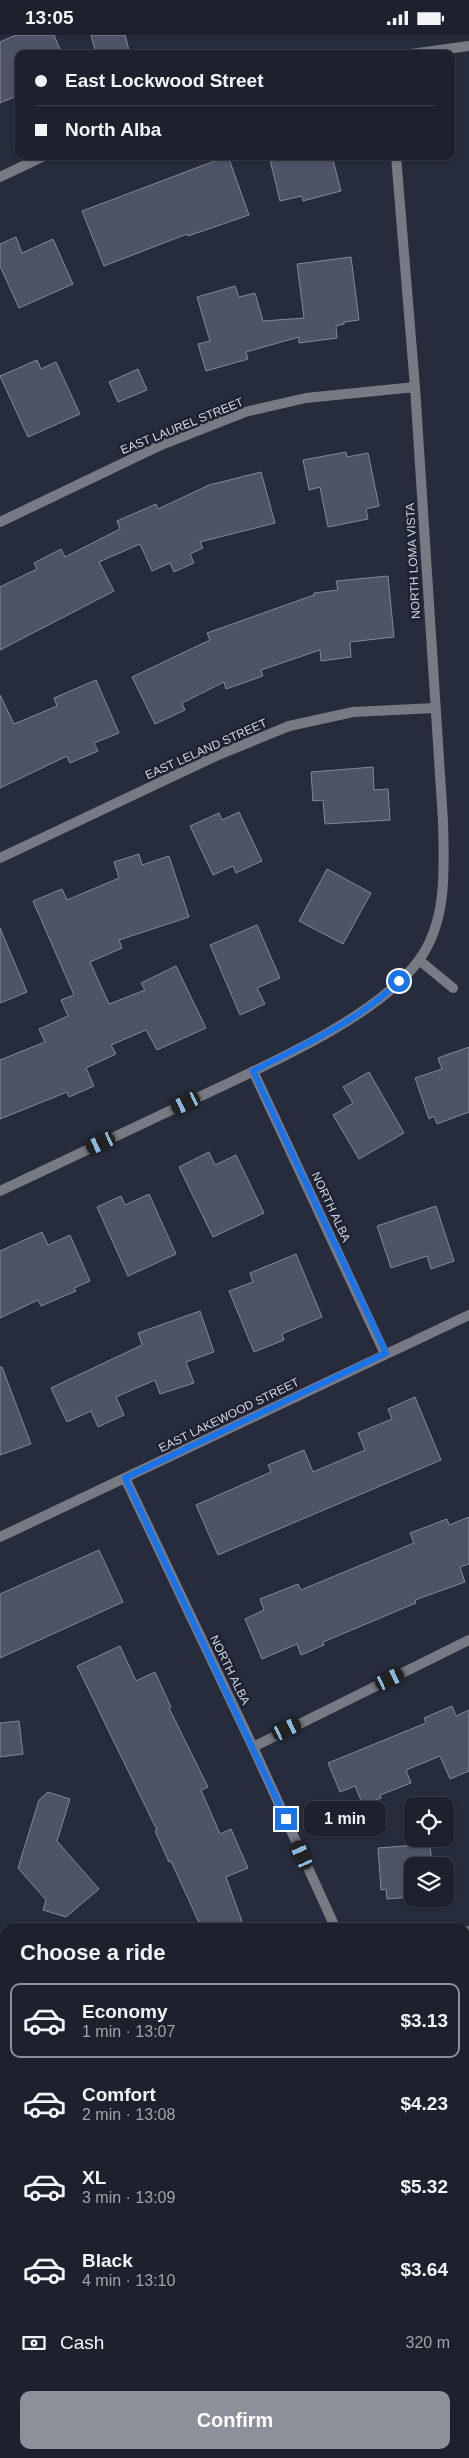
<!DOCTYPE html>
<meta charset="utf-8">
<style>
:root{--surface:#1d212d;--page:#252935;--text:#f1f3f6;--muted:#a0a3aa;--line:#3b3e49;--accent:#8c9099}
body{margin:0;font-family:Arial,sans-serif;background:var(--page);color:var(--text);height:100vh;display:flex;flex-direction:column;font-size:19px;white-space:nowrap}
*{box-sizing:border-box;margin:0}
p{font-size:16px;color:var(--muted)}
.icon{flex:none;width:28px;height:28px;fill:none;stroke:currentColor;stroke-width:2;stroke-linecap:round;stroke-linejoin:round}
.map{position:relative;flex:1;overflow:hidden}
.sheet{position:absolute;left:0px;top:1888px;width:470px;height:536px;display:flex;flex-direction:column;background:var(--surface);border-radius:15px 15px 0 0;box-shadow:0 1px 4px #0004,0 0 0 1px var(--line)}
.sheet>*{flex:none}
.hud{position:absolute;left:15px;top:15px;width:440px;height:110px;border-radius:10px;box-shadow:0 1px 4px #0004,0 0 0 1px var(--line);display:grid;align-content:center;height:110px;padding:0 20px;background:var(--surface)}
.controls{position:absolute;left:404px;top:1762px;display:grid;gap:10px}
.controls a{display:grid;place-items:center;width:50px;height:50px;border-radius:10px;background:var(--surface);box-shadow:0 1px 4px #0004,0 0 0 1px var(--line);font-size:25px}
.end{position:absolute;width:22px;height:22px;margin:-11px;border:6px solid #1a73e8;background:#fff;box-shadow:0 0 0 2px #fff}
.from{border-radius:50%}
.bubble{position:absolute;height:35px;border-radius:10px;background:var(--surface);box-shadow:0 1px 4px #0004,0 0 0 1px var(--line);font-size:16px;font-weight:600;line-height:35px;text-align:center}
.car{position:absolute;width:15px;height:30px;margin:-15px -8px;border-radius:6px;box-shadow:0 0 4px 1px #0007;background:linear-gradient(#222 24%,#8ab4d8 0 40%,#222 0 76%,#8ab4d8 0 86%,#222 0)}
.hud b{display:flex;align-items:center;gap:18px;height:48px;font-size:19px}
.hud b+b{border-top:1px solid var(--line)}
.hud i{width:12px;height:12px;background:var(--text)}
ul{padding:0;list-style:none}
li{display:flex;align-items:center;gap:15px;height:75px;margin:0 10px 8px;padding:0 10px;border:2px solid transparent;border-radius:10px}
li div{flex:1}
li b{display:block;font-size:19px}
li em{font-style:normal;font-weight:600}
li.selected{border-color:var(--accent)}
li>.icon{width:45px;height:45px;stroke-width:1.5}
h2{padding:0 20px;font-size:22px;line-height:60px}
.pay{display:flex;align-items:center;gap:12px;height:55px;padding:0 20px;font-size:19px}
.pay p{margin-inline-start:auto}
.button{display:flex;gap:10px;margin-top:auto;padding:10px 20px}
.button a{flex:1;height:58px;border-radius:10px;background:var(--accent);color:#fff;font-size:20px;font-weight:600;line-height:58px;text-align:center}
.status{display:flex;justify-content:space-between;align-items:center;height:35px;padding:0 25px;background:var(--surface);direction:ltr}
.status svg{height:14px;fill:currentColor}
.map>svg:first-child{display:block}
</style>
<div class="status"><b>13:05</b><svg viewBox="0 0 49 12"><path d="M0 12V9h3v3zM5 12V6h3v6zM10 12V3h3v9zM15 12V0h3v12zM26 1h20v11H26zM47 4h2v5h-2z"/></svg></div>
<div class="map">
<svg width="469" height="2423" viewBox="0 0 469 2423">
<rect width="100%" height="100%" fill="#272c3c"/>
<path fill="#4e5466" stroke="#82889c" d="M16,0H54L62,19H19V60L0,68V7Z
M91,0H125L130,19H96Z
M228,121L249,180L188,201L187,199L104,231L82,176Z
M269,121H332L341,156L303,166L302,161L280,166Z
M16,202L22,218L53,204L73,249L19,273L0,231V209Z
M351,222L359,285L344,287V289L336,291L337,303L299,308V302L246,317L248,324L206,336L198,309L210,306L197,262L235,251L239,262L255,258L263,286L304,283L297,229Z
M37,325L41,334L56,327L80,379L28,402L0,341Z
M138,334L147,355L118,367L109,347Z
M346,417L347,422L368,418L379,471L366,474L368,484L328,492L320,452L309,455L303,425Z
M261,437L275,488L200,507L203,513L190,519L194,528L174,537L170,528L152,536L140,509L99,527L114,556L0,615V552L37,534L34,528L61,514L65,522L120,494L117,486L156,469L158,474L209,450Z
M388,541L394,602L350,607L351,622L321,626L320,615L261,635L263,641L226,654L224,647L182,668L185,675L155,689L132,642L210,605L207,598L314,560V558L338,555L336,546Z
M96,645L119,698L94,708L98,716L70,728L67,721L0,753V660L14,689L57,671L54,663Z
M373,732L374,755L388,754L390,785L325,789L323,765L313,766L311,737Z
M239,777L262,826L236,838L233,831L213,840L190,791L219,778L222,785Z
M139,819L142,830L169,821L189,882L119,905L122,913L90,927L109,969L145,955L141,948L176,931L206,993L157,1015L146,995L111,1010L116,1019L86,1033L94,1051L69,1062L67,1057L0,1084V1025L45,1007L39,994L68,981L61,965L74,960L33,866L62,854L67,865L119,843L114,827Z
M327,834L371,858L343,909L299,886Z
M257,890L280,943L257,953L265,969L240,980L210,910Z
M0,893L27,957L0,968Z
M469,1012V1077L437,1089L434,1081L429,1084L415,1043L442,1034L438,1023Z
M369,1037L404,1098L359,1124L333,1080L353,1068L343,1052Z
M209,1117L215,1130L236,1120L264,1178L213,1202L179,1132Z
M149,1159L176,1219L128,1241L97,1172L121,1161L125,1170Z
M436,1171L454,1226L431,1234L427,1221L391,1233L377,1191Z
M42,1197L48,1210L70,1200L90,1246L74,1253L76,1256L41,1271L38,1265L0,1283V1216Z
M296,1219L322,1282L282,1299L284,1305L254,1317L229,1256L253,1247L250,1238Z
M200,1276L214,1317L186,1327L194,1348L160,1359L155,1345L116,1362L124,1380L98,1392L91,1376L67,1387L51,1353L142,1310L138,1298Z
M0,1332H2L31,1409L0,1420Z
M415,1362L441,1425L218,1520L196,1470L271,1437L268,1430L304,1415L313,1437L365,1415L358,1398L392,1384L388,1374Z
M469,1482V1529L460,1532L465,1547L415,1565L416,1568L323,1607L324,1610L301,1620L297,1609L262,1624L245,1584L264,1575L260,1564L298,1549L301,1555L414,1508L410,1498L447,1484L449,1490Z
M99,1515L123,1567L0,1623V1559Z
M120,1611L136,1646L155,1637L171,1672L169,1673L208,1752L201,1755L220,1799L231,1794L248,1833L226,1842L244,1892H201L171,1826L169,1827L155,1796L157,1795L77,1631Z
M452,1671L456,1681L469,1675V1736L450,1744L440,1721L406,1735L411,1748L380,1760L381,1763L363,1770L355,1751L340,1757L328,1728L426,1688L424,1683Z
M19,1686L23,1719L0,1722V1688Z
M48,1757L70,1764L57,1806L99,1854L66,1882L43,1875L46,1865L18,1833L39,1765Z
M430,1809L432,1831H412V1862L387,1864L386,1854L381,1855L378,1813Z"/>
<g fill="none" stroke-linecap="round" stroke-linejoin="round">
<path stroke="#777a82" stroke-width="10" d="M0,487L161,410L245,377L306,363L415,352
M0,823L218,720L289,691L353,677L435,673
M419,925L453,953
M253,1036L385,1319
M0,1156C66,1125 132,1093 199,1062C264,1031 377,983 419,925C448,885 444,833 443,786L415,352L396,121
M125,1443L253,1712L335,1892
M0,1502L469,1280
M253,1712L469,1605
M465,1897L469,1896
M0,2223L5,2222
M465,2353L469,2352
M0,2396H5
M332,2419L333,2423"/>
<path stroke="#777a82" stroke-width="10" d="M411,19L469,11
M0,142L44,121"/>
</g>
<g fill="none" stroke-linecap="round" stroke-linejoin="round">
<path stroke="#1a73e8" stroke-width="6" d="M286,1784L125,1443L386,1318L253,1036C303,1010 359,986 399,946"/>
</g>
<g text-anchor="middle" stroke-width="5" stroke-linejoin="round" paint-order="stroke">
<g font-size="12" fill="#d1d5e0" stroke="#1e2232">
<text transform="translate(182 391) rotate(-22)" y="4">EAST LAUREL STREET</text>
<text transform="translate(413 526) rotate(-93)" y="4">NORTH LOMA VISTA</text>
<text transform="translate(206 714) rotate(-24)" y="4">EAST LELAND STREET</text>
<text transform="translate(331 1172) rotate(65)" y="4">NORTH ALBA</text>
<text transform="translate(229 1380) rotate(-26)" y="4">EAST LAKEWOOD STREET</text>
<text transform="translate(230 1635) rotate(64)" y="4">NORTH ALBA</text>
</g>
</g>
</svg>
<div class="controls">
<a><svg class="icon" aria-label="locate" viewBox="0 0 24 24"><circle cx="12" cy="12" r="6"/><path d="M12 2v4M12 18v4M2 12h4M18 12h4"/></svg></a>
<a><svg class="icon" aria-label="layers" viewBox="0 0 24 24"><path d="M12 4l9 5-9 5-9-5zM3 14l9 5 9-5"/></svg></a>
</div>
<i class="end from" style="left:399px;top:946px"></i>
<i class="end" style="left:286px;top:1784px"></i>
<div class="bubble" style="left:304px;top:1766px;width:82px">1 min</div>
<i class="car" style="left:186px;top:1068px;rotate:244deg"></i>
<i class="car" style="left:101px;top:1108px;rotate:245deg"></i>
<i class="car" style="left:390px;top:1644px;rotate:64deg"></i>
<i class="car" style="left:287px;top:1694px;rotate:64deg"></i>
<i class="car" style="left:302px;top:1820px;rotate:336deg"></i>
<div class="hud">
<b><i class="from"></i>East Lockwood Street</b>
<b><i></i>North Alba</b>
</div>
<section class="sheet">
<h2>Choose a ride</h2>
<ul>
<li class="selected"><svg class="icon" aria-label="car" viewBox="0 0 24 24"><path d="M5 17H2v-5l4-1 3-4h7l3 4 3 1v5h-3M9 17h6M6 11h13"/><circle cx="7" cy="17" r="2"/><circle cx="17" cy="17" r="2"/></svg><div><b>Economy</b><p>1 min · 13:07</p></div><em>$3.13</em></li>
<li><svg class="icon" aria-label="car" viewBox="0 0 24 24"><path d="M5 17H2v-5l4-1 3-4h7l3 4 3 1v5h-3M9 17h6M6 11h13"/><circle cx="7" cy="17" r="2"/><circle cx="17" cy="17" r="2"/></svg><div><b>Comfort</b><p>2 min · 13:08</p></div><em>$4.23</em></li>
<li><svg class="icon" aria-label="car" viewBox="0 0 24 24"><path d="M5 17H2v-5l4-1 3-4h7l3 4 3 1v5h-3M9 17h6M6 11h13"/><circle cx="7" cy="17" r="2"/><circle cx="17" cy="17" r="2"/></svg><div><b>XL</b><p>3 min · 13:09</p></div><em>$5.32</em></li>
<li><svg class="icon" aria-label="car" viewBox="0 0 24 24"><path d="M5 17H2v-5l4-1 3-4h7l3 4 3 1v5h-3M9 17h6M6 11h13"/><circle cx="7" cy="17" r="2"/><circle cx="17" cy="17" r="2"/></svg><div><b>Black</b><p>4 min · 13:10</p></div><em>$3.64</em></li>
</ul>
<div class="pay"><svg class="icon" aria-label="cash" viewBox="0 0 24 24"><path d="M3 7h18v10H3z"/><circle cx="12" cy="12" r="2"/></svg>Cash<p>320 m</p></div>
<div class="button"><a>Confirm</a></div>
</section>
</div>
